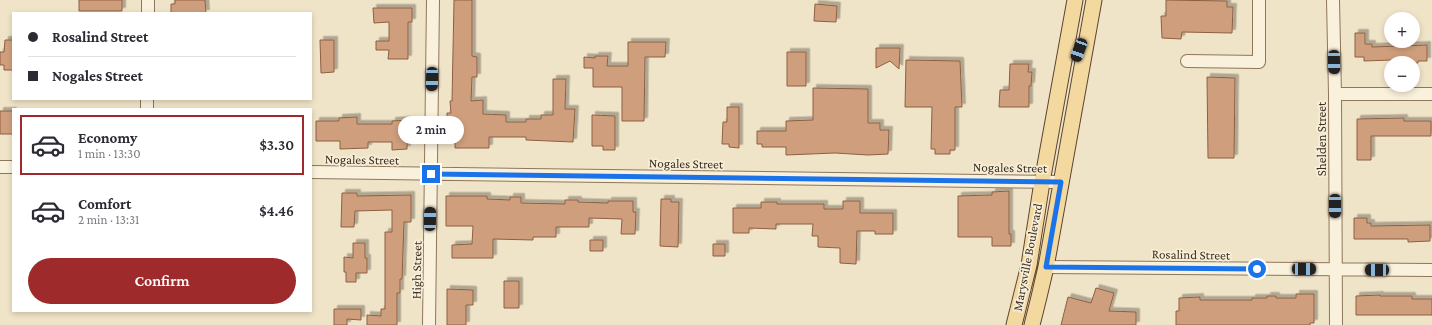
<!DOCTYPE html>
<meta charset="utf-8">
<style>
:root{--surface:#fff;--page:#f7f7f7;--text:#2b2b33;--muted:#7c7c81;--line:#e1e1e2;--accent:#9e2a2b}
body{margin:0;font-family:"Crimson Pro",serif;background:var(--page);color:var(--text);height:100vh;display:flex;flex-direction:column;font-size:15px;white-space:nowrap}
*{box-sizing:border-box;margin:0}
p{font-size:13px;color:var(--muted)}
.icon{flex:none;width:22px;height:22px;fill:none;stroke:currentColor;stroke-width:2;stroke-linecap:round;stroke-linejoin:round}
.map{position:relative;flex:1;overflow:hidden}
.sheet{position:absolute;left:12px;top:108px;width:300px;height:204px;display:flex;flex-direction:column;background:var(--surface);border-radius:0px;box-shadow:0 2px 6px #0003}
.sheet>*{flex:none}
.top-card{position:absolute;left:12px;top:12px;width:300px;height:88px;border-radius:0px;box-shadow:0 2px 6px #0003;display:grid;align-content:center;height:88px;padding:0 16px;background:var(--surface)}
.fabs{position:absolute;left:1384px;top:12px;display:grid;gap:8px}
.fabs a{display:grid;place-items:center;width:36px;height:36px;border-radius:50%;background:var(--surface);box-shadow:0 2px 6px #0003;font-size:20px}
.end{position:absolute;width:18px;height:18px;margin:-9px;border:5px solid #1a73e8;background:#fff;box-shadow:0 0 0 2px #fff}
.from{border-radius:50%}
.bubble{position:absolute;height:28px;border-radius:14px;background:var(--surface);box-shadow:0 2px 6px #0003;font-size:13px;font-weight:600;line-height:28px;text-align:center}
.car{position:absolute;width:12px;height:24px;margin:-12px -6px;border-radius:5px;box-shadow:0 0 3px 1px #0007;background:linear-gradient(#222 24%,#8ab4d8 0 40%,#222 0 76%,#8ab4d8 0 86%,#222 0)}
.top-card b{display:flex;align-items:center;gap:14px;height:38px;font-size:15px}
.top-card b+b{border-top:1px solid var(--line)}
.top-card i{width:10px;height:10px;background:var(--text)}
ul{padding:7px 0 0;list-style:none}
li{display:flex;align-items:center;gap:12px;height:60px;margin:0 8px 6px;padding:0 8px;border:2px solid transparent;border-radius:0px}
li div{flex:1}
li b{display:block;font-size:15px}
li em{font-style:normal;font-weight:600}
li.active{border-color:var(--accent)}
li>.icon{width:36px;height:36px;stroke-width:1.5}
.action{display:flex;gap:8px;margin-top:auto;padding:8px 16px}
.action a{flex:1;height:46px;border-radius:24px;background:var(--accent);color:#fff;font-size:16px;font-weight:600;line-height:46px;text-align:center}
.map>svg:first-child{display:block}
</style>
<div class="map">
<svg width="1432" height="325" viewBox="0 0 1432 325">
<defs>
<filter id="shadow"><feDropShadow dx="3.5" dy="-3.5" stdDeviation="0" flood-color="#0004"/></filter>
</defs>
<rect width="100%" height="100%" fill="#f0e4c8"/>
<path fill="#cf9f7d" stroke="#8d5f41" filter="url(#shadow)" d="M79,0H122V11H79Z
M175,0H205L206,13H171V4H175Z
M454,0H472V56L477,57V77H472L471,101L483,100V114L506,115V122H526V119H541V115H553V79H566L565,109H575L573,142L526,140V137H489V148H455V124H447V113H451L450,101H452Z
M1166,0L1227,1V7H1233L1232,33L1182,32L1181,39L1162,38L1161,16H1166Z
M815,4L837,6L836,22L814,21Z
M373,8H412V22H408V59H388L389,50H376V41H389V22L374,23Z
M1355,33H1365V44H1372V47L1427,45V61H1418V63H1392V60L1364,61V57H1355Z
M5,40H13V70H4V65H0V52H4Z
M320,40H334V72L321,73Z
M628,42H666L665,57H645L644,121H622V87H593V68H584V57L595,58V56H608L607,66H628Z
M876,48H900L899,69L890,61L876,68Z
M787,52H806V86H787Z
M906,60L960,61L962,107H955V150H950V154H935V149H931L932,107H905Z
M1010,64H1029L1028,72H1032L1031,86H1029V107H999L1000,90H1009Z
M1207,77L1235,78L1234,158H1208Z
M813,88L868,89V123H880V130H889L888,154L868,155L835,153L786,155V147H762V144H757V131H786V121L813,120Z
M727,107H739V148L729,147V144H722L723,122H727Z
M0,111H13V134H0Z
M592,115L615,116V150H603V146H592Z
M357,117V124H392V121L408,120L407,149L392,150V142H368V148L340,149V141H316V121H339V118Z
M1404,118V121H1431V136H1371V160H1357V119Z
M1009,191V234H1011V246H992V237H958V196L992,195V192Z
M342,193H357V196L411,195V222H404L402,279H400V293H397V325H367V315L381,316V309H385V232H392V210L355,211L354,227H341Z
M446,196H487V199L510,200V197H521V203L565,204V200H578V202L608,203V201H633V212H636L635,234H621L622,219L589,218V227H556V237H533V240L493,239V258H452V245L472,244L473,226H446Z
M661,199H671V202H679L678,247L660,246Z
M843,201H860V213H893V234H875V231H857L856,264L840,263V248L818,247V236H812L813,224H776V229L749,228V233H733V208H761V202H777V204H824V209H843Z
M1354,218H1367V223H1371V226L1430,225V241L1408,242V239H1354Z
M590,240H603V251H590Z
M353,243H365V258H367V273H356V282H346V272H344V257L353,258Z
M713,244H725V256H713Z
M504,281H519V308H504Z
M1096,288L1114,293L1109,311L1136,312V325H1061L1068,297L1091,303Z
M447,289L473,290V305H466V325H447Z
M1296,294H1314V323H1310V325H1176V311H1179V298L1200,297V300H1252V298H1267V296H1276V298H1296Z
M1380,295V296H1412V299H1432V315H1356V296Z
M334,309H361V320L347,319V325H334Z"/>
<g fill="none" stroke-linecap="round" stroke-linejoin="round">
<defs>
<path id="minor" d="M1333,0L1335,94L1336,325
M148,13V0
M1187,61L1259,62V0
M1335,94H1432
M147,109V99
M0,167H13
M311,172L1061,182
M1046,267L1432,270
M429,325L433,0"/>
<path id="major" d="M1014,325L1029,265L1042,182L1075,0
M1032,325L1039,297L1046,267L1094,0"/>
</defs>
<use href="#minor" stroke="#8d765c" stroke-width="14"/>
<use href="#major" stroke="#5b4430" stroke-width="17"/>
<use href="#minor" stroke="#faf1dc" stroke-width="12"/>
<use href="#major" stroke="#f3d9a0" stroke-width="15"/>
</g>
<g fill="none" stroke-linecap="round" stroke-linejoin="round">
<path stroke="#1a73e8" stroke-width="5" d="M431,174L1061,182L1046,267L1257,269"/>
</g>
<g text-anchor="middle" stroke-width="3.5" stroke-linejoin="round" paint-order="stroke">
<g font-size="13" fill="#3d2e20" stroke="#f7eed8">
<text transform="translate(1321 139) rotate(-90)" y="5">Shelden Street</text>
<text transform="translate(362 159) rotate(1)" y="5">Nogales Street</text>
<text transform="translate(686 163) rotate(1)" y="5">Nogales Street</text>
<text transform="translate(1010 167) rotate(1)" y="5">Nogales Street</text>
<text transform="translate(1191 254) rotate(1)" y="5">Rosalind Street</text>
<text transform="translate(1027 257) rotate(-79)" y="5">Marysville Boulevard</text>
<text transform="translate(416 270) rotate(-89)" y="5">High Street</text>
</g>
</g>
</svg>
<div class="fabs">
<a>+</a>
<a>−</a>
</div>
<i class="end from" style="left:1257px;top:269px"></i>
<i class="end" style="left:431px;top:174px"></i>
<div class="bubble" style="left:398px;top:116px;width:66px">2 min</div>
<i class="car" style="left:1079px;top:50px;rotate:200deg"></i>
<i class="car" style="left:1334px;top:62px;rotate:179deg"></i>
<i class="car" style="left:432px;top:79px;rotate:181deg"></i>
<i class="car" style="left:1335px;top:206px;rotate:180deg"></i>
<i class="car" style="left:430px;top:219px;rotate:1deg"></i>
<i class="car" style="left:1304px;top:269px;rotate:90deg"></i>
<i class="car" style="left:1377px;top:270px;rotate:270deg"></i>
<div class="top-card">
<b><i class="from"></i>Rosalind Street</b>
<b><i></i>Nogales Street</b>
</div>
<section class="sheet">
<ul>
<li class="active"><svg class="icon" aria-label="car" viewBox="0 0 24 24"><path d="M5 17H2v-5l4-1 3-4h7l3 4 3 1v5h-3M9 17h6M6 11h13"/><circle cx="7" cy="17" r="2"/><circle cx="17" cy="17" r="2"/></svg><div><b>Economy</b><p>1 min · 13:30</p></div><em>$3.30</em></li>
<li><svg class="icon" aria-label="car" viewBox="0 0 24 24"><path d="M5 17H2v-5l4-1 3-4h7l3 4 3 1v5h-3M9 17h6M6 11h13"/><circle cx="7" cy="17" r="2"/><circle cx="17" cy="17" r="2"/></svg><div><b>Comfort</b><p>2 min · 13:31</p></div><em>$4.46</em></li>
</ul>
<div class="action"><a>Confirm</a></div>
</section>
</div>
